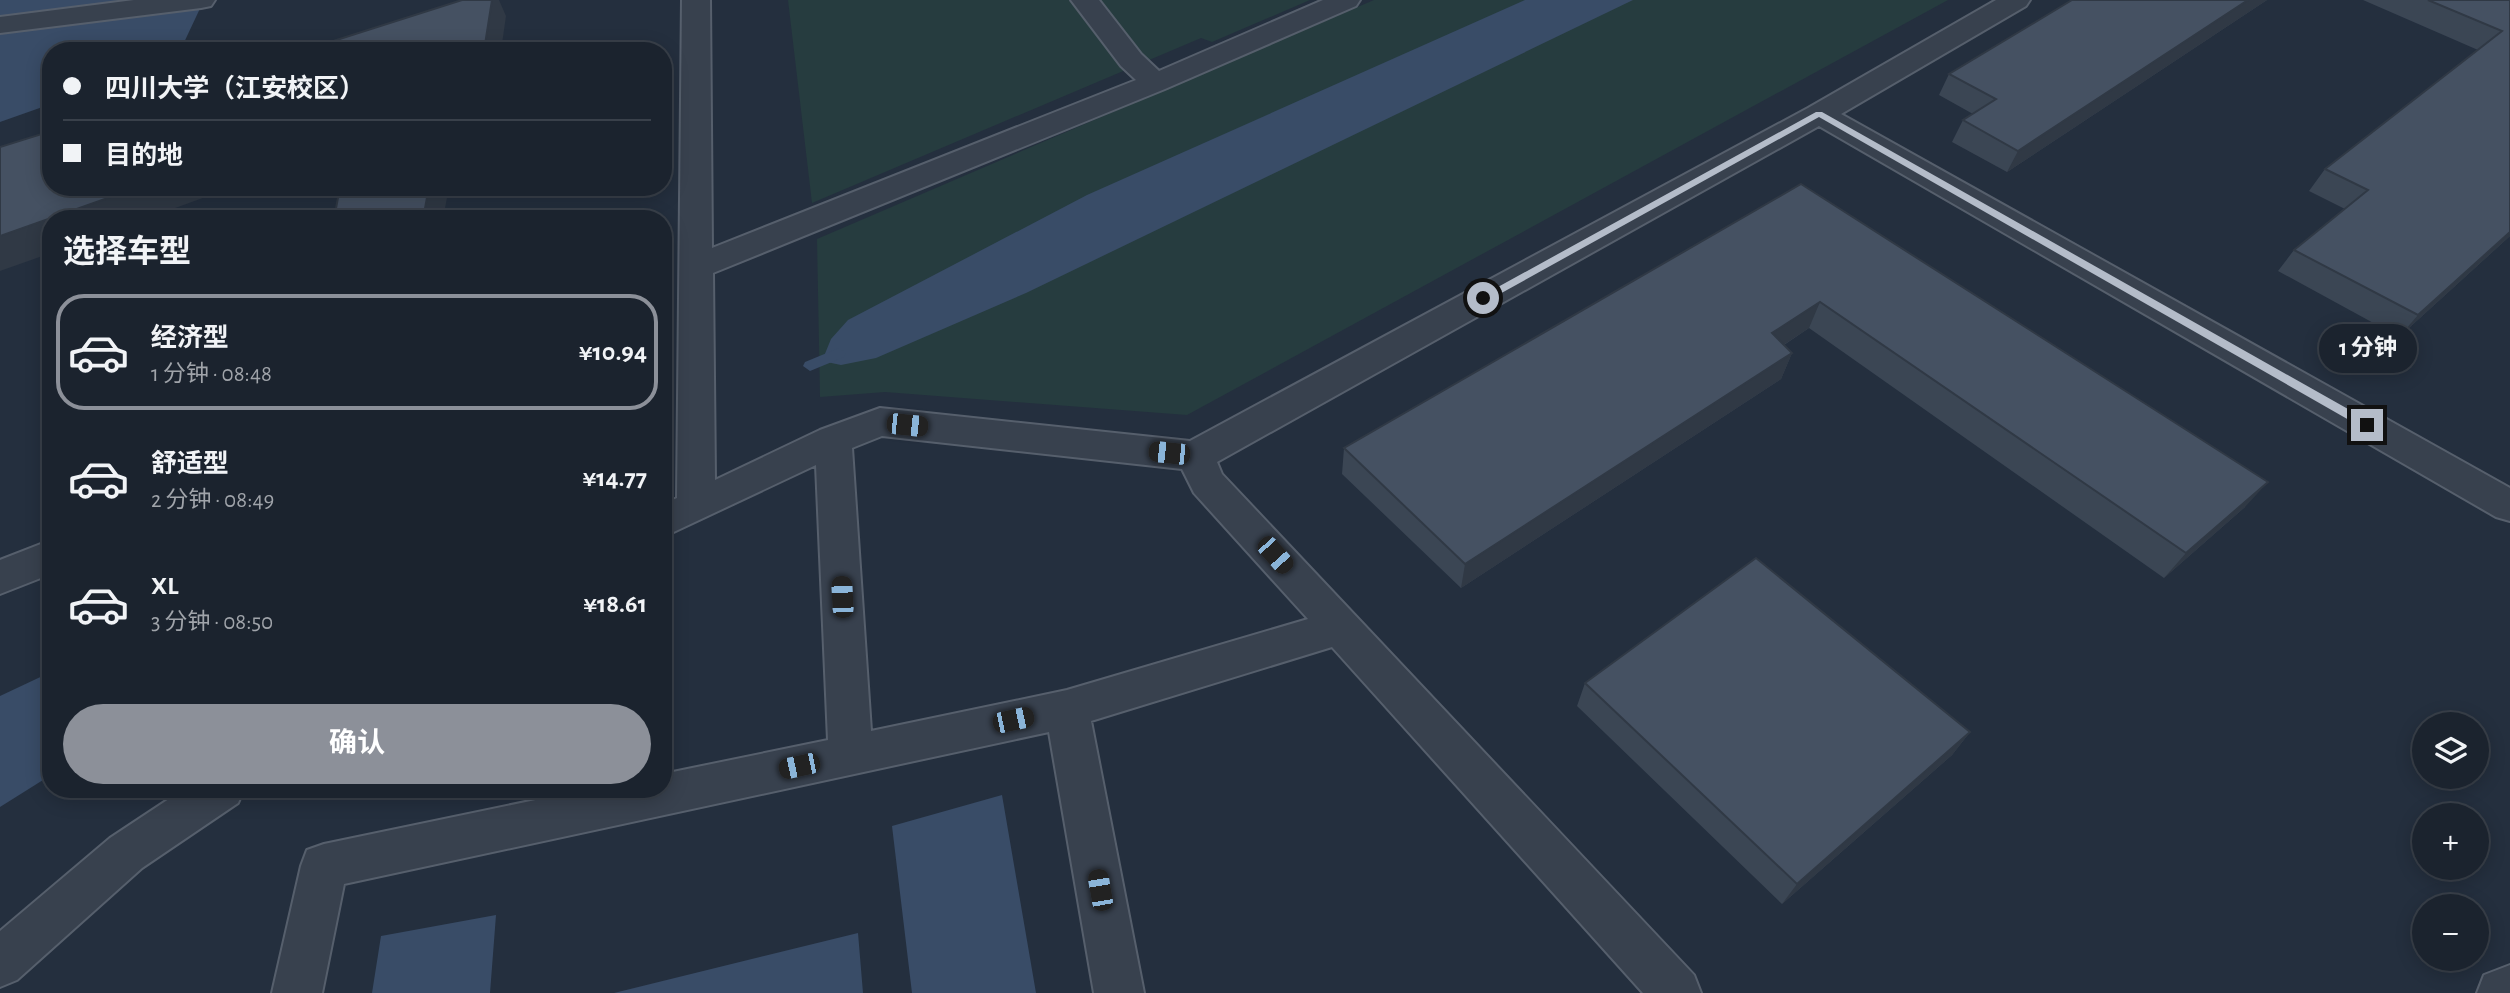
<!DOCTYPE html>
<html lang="zh">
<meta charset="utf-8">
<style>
:root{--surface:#1b232e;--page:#282f3a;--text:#f1f3f6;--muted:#a0a4aa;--line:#39404a;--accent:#8c9099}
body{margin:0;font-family:"Alegreya Sans","Noto Sans SC",sans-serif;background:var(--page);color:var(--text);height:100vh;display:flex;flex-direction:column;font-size:26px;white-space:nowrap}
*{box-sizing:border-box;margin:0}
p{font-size:23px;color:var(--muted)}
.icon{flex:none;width:38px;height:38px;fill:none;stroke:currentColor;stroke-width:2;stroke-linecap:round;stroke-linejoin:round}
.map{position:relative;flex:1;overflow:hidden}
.sheet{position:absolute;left:42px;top:210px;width:630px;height:588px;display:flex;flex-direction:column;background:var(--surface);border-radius:28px;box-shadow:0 4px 18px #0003,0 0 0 2px var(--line)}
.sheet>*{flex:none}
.guide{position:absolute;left:42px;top:42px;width:630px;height:154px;border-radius:28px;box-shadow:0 4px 18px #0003,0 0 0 2px var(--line);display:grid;align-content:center;height:154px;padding:0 21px;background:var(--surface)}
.fabs{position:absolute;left:2412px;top:712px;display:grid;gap:14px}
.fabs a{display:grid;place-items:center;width:77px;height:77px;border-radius:50%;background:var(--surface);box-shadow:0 4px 18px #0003,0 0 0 2px var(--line);font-size:35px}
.end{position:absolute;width:32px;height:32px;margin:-16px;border:9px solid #b4bcc9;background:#111;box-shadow:0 0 0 4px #111}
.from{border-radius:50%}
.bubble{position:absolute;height:49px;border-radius:24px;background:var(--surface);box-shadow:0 4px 18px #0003,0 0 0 2px var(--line);font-size:23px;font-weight:700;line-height:49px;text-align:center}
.car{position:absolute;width:21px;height:42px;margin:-21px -10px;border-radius:9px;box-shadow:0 0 5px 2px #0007;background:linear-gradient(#222 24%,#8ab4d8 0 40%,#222 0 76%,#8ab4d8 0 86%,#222 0)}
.guide b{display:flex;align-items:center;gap:24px;height:66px;font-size:26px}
.guide b+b{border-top:2px solid var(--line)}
.guide i{width:18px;height:18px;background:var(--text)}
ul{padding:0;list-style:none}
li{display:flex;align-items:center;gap:21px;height:116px;margin:0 14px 10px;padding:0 7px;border:4px solid transparent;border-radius:28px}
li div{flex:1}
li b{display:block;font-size:26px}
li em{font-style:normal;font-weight:700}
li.active{border-color:var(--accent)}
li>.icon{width:63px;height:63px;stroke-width:1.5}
h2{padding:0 21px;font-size:32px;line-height:84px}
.button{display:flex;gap:14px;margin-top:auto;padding:14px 21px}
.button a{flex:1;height:80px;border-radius:42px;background:var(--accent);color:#fff;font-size:28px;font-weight:700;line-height:80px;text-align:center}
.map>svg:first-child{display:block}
</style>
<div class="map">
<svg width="2510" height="993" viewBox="0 0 2510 993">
<rect width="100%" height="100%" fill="#242f3e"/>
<path fill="#263c3f" d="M788,0H1310L1212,42L1201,38L812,203Z
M1374,0H1948L1187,415L885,392L820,397L817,239Z"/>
<path fill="#394c67" d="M0,0H204L180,51H51V104L0,122Z
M1525,0H1633L1026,293L876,358L841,365L822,361L831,339L848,320L1087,195Z
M51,672V775L0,807V696Z
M1002,795L1036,993H912L892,826Z
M496,915L490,993H372L381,936Z
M858,933L863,993H614Z"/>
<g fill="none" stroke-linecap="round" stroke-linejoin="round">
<path fill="#394c67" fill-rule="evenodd" d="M839,348L846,353L844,357L810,371L803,366L805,362Z"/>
<defs>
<path id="minor" d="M134,0H215L211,6L201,8L0,33V17Z
M682,0H710L712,248L1136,80L1121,66L1071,0H1099L1141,54L1159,71L1323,0H1360L1356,6L1165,89L713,273L715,480L820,430L880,408L1190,441L1808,108L1996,0H2030L2026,6L1841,114L2510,488V521L2496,517L1819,126L1217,462L1222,474L1694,975L1701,993H1643L1332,647L1091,721L1144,993H1094L1049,732L344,884L322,993H272L301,866L307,850L324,844L588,789H663V774L828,740L816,465L663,537V504L677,498ZM882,436L1182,469L1194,493L1308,619L1067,690L871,731L852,448Z
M51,540V574L0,594V560Z
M184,789H244L238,803L142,868L17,980L0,987V931L110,838Z
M2510,965V993H2477L2484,975Z"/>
</defs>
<use href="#minor" stroke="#565f6c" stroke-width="4"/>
<use href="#minor" fill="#38414e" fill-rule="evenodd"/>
</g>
<path fill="#3b4654" d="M2072,0H2267L2007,172L1952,142L1963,120L1973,114L1939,95L1949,74Z
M2363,0H2510V236L2399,337L2278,271L2294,250L2345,209L2309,191L2325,169L2478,50Z
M1801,184L2245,507L2164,578L1809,328L1784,345L1792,353L1781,379L1461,588L1342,474L1344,448Z
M1585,683L1970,732L1952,755L1782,904L1577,706Z"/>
<path fill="#303945" d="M492,0H499L506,16L501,51H484Z
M2248,0H2267L2007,172L2018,151Z
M139,187H233L145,219H51V253L0,271V236Z
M429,187H449L443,219H423Z
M2510,232V236L2399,337L2418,315Z
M1820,302L1809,328L1762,359L1772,333Z
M1792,353L1781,379L1461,588L1465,564Z
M2268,482L2245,507L2164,578L2186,553Z
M1970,732L1952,755L1782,904L1797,884Z"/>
<path fill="#455162" stroke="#303945" stroke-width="2" d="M462,0H492L484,51H302Z
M2072,0H2248L2018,151L1963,120L1996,99L1949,74Z
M2428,0H2510V232L2418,315L2294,250L2368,190L2325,169L2502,31Z
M51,131V187H139L0,236V147Z
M1801,184L2268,482L2186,553L1820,302L1772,333L1792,353L1465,564L1344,448Z
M340,187H429L423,219H334Z
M51,275V290L45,278Z
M1756,558L1970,732L1797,884L1585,683Z"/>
<path fill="#b4bcc9" d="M1816,112H1822L2371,422V428H2363L1819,117L1487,301L1478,298Z"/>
</svg>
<div class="fabs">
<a><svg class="icon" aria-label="layers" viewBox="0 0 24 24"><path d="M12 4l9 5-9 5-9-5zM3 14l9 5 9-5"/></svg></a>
<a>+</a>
<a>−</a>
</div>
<i class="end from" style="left:1483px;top:298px"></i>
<i class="end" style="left:2367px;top:425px"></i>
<div class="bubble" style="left:2319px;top:324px;width:98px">1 分钟</div>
<i class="car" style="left:907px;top:425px;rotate:96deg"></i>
<i class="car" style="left:1169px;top:453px;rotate:276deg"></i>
<i class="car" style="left:1275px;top:555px;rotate:138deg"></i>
<i class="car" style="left:842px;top:597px;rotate:357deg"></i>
<i class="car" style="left:1013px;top:720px;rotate:78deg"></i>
<i class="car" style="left:799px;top:766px;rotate:258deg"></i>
<i class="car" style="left:1100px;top:890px;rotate:350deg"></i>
<div class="guide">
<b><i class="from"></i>四川大学（江安校区）</b>
<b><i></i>目的地</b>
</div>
<section class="sheet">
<h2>选择车型</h2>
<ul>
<li class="active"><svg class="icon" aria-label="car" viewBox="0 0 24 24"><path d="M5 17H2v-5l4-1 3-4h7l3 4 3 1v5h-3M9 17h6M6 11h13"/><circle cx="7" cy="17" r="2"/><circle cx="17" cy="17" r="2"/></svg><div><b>经济型</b><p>1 分钟 · 08:48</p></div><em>¥10.94</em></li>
<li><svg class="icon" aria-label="car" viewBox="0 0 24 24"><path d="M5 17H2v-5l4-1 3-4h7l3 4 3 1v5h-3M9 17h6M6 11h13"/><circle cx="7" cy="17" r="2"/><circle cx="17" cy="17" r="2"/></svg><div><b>舒适型</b><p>2 分钟 · 08:49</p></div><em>¥14.77</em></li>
<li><svg class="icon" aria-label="car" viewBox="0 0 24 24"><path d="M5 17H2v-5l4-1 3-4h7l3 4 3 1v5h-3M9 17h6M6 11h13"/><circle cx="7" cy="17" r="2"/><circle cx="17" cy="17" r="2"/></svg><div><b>XL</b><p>3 分钟 · 08:50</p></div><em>¥18.61</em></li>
</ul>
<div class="button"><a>确认</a></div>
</section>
</div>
